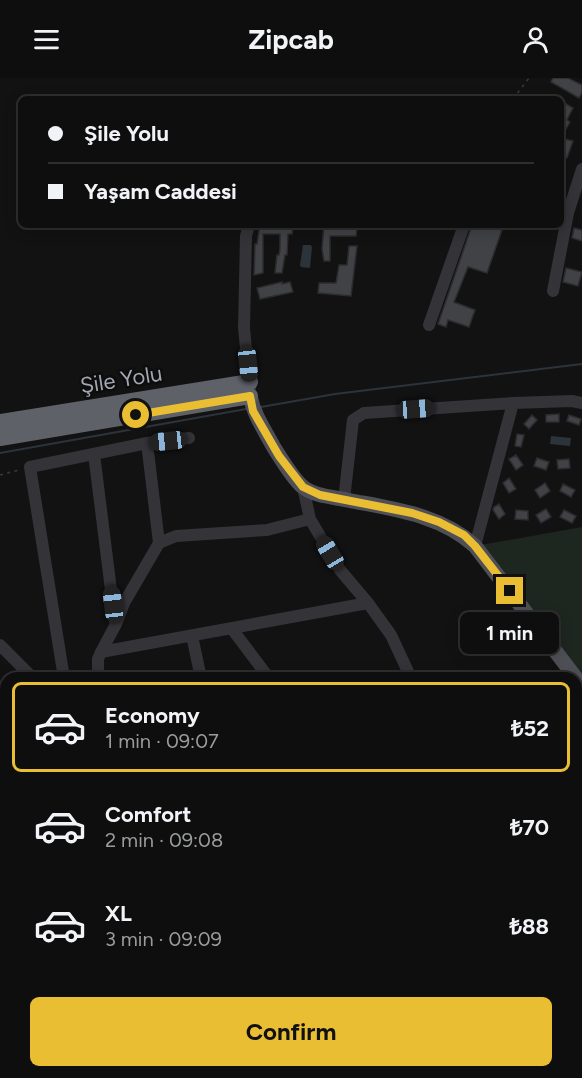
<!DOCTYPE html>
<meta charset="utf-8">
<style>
:root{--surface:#0e0e0e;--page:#171717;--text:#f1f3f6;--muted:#9b9c9e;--line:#2e2e2e;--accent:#eabe33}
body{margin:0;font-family:Figtree,sans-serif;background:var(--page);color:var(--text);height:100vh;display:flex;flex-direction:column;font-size:22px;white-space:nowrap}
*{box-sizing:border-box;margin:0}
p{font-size:20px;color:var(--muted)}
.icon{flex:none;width:33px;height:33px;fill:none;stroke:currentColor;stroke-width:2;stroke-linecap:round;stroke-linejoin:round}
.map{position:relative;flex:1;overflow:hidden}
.panel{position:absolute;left:0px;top:594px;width:582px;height:406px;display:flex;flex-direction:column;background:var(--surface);border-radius:18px 18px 0 0;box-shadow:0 3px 15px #0003,0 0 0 2px var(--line)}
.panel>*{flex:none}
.guide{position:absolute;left:18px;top:18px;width:546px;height:132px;border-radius:9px;box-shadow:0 3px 15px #0003,0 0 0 2px var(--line);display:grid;align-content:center;height:132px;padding:0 30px;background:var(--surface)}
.end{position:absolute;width:27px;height:27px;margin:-14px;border:8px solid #eabe33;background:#111;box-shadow:0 0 0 3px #111}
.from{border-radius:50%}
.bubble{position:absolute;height:42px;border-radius:9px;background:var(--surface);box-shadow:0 3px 15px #0003,0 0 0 2px var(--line);font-size:20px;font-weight:700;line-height:42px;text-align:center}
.car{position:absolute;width:18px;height:36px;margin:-18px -9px;border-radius:8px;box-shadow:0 0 4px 2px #0007;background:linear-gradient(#222 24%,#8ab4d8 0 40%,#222 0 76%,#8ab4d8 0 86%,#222 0)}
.guide b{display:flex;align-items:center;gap:21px;height:57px;font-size:22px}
.guide b+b{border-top:2px solid var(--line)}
.guide i{width:15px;height:15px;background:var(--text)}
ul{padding:10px 0 0;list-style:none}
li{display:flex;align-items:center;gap:18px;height:90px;margin:0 12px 9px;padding:0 18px;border:3px solid transparent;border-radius:9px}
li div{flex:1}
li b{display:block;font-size:22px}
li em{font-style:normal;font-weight:700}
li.active{border-color:var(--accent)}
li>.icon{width:54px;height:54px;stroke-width:1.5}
.action{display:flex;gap:12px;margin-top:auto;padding:12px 30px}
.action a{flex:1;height:69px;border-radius:9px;background:var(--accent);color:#111;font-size:24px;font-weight:700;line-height:69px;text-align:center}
header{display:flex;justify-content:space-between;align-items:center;height:78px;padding:0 30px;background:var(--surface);font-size:27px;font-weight:700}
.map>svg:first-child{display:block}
</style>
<header><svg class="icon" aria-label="menu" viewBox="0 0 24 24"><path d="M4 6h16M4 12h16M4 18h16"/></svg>Zipcab<svg class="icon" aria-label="person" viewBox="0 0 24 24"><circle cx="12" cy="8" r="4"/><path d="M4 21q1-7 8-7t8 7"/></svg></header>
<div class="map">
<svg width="582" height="1000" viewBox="0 0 582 1000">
<rect width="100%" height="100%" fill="#121213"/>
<path fill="#1e2620" d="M582,449V608L475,468Z
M0,959L6,960V994L50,995L55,1000H0Z"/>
<path fill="#2c333b" d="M303,167H311L312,169L310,190L301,189L300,187Z
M551,358L571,360L570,368L550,366Z"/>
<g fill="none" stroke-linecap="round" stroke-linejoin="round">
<path stroke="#2c333b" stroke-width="2" d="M261,329L335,316L582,286
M0,375L246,331"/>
</g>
<path fill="#414246" stroke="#2c2c2f" stroke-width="1.5" d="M553,0H568L582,7V14L579,20L551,4Z
M561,23L573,30L567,42L570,44L561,60L573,63L567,80L561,78Z
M260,147H293L292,156H288L287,177H285L282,195H275L277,177H279L280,171V156H263V195L254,197L255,166H257Z
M324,147L357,150L356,158H330V183H324L322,171Z
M472,147H487L502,152L487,195L468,189L454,224L475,232L469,249L448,242L446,249L438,246Z
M574,150L582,152V163L572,160Z
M349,168H357L351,218L318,215L319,205H336L339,187H347Z
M566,190L582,194L578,208L563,204Z
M282,204V206L290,204L293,214L260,221L257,210Z
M559,336V344H546V337Z
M532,337L537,342L529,351L524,346Z
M569,337L581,341L579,347L567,343Z
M517,356L524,357L521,369L515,368Z
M516,377L523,387L516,392L509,381Z
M537,380L549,384L546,392L534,388Z
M569,381L570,390L558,391L557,382Z
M509,400L516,411L509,415L503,405Z
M545,405L550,413L540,420L535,412Z
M563,406L575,412L571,419L560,413Z
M499,426L505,436L499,441L493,432L494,429Z
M546,431L551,439L541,445L536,437Z
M516,432L528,433V442L515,441Z
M564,432L576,438L572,445L560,439Z
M576,880H582V898H576Z"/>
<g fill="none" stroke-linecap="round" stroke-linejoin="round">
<path stroke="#393a3f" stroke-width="1.5" stroke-dasharray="3 4.5" stroke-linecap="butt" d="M513,21L529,0
M0,397L19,392"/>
<path stroke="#333338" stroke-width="12" d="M249,147L246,158L244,250L250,310
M553,213L568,135L582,91
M429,247L464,147
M147,365L159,465
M94,376L115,544
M303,409L310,441L340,492L368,525L391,557L411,600
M344,422L353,342L364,335L513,325L572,323L582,325
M475,468L513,325
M232,551L269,600
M192,558L201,600
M0,567L33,600
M101,574L368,525
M64,600L30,389L147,365L189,360
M98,600V581L101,574L116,546L124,525L159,465L176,458L267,452L310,441
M0,802L6,841
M103,994L106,1000
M153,994L155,1000
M511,994L514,1000"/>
<path stroke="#4f5057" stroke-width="15" d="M250,318C254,337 264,351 273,368C280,379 293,401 303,409C314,418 333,419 347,422C392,431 440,436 475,468L582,608"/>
<path stroke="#5f6169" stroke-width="16" d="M0,344L250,304
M0,360L250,318"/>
</g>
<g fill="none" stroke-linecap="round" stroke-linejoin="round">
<path stroke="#eabe33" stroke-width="8" d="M136,337L250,318L253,333L279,378L303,409L320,417L412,435L439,444L464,457L475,468L510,513"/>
</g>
<g text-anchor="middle" stroke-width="5" stroke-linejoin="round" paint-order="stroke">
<g font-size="22" fill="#a4a7b3" stroke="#0d0d0e">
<text transform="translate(121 301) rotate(-9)" y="8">Şile Yolu</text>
</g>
</g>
</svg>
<i class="end from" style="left:136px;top:337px"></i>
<i class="end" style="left:510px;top:513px"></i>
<div class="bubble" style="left:460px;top:534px;width:99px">1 min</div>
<i class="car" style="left:248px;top:286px;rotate:174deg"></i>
<i class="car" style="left:416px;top:331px;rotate:86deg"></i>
<i class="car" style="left:168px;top:363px;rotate:264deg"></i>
<i class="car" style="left:330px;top:475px;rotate:329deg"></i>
<i class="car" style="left:113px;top:526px;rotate:353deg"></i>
<div class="guide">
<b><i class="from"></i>Şile Yolu</b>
<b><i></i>Yaşam Caddesi</b>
</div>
<section class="panel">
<ul>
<li class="active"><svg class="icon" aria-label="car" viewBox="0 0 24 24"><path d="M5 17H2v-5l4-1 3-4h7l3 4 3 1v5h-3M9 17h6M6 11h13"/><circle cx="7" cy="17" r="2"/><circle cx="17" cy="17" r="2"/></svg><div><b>Economy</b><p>1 min · 09:07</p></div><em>₺52</em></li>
<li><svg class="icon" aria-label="car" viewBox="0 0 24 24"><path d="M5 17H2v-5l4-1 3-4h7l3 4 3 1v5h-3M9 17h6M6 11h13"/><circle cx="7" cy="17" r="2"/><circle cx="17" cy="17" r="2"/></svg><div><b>Comfort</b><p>2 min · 09:08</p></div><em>₺70</em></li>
<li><svg class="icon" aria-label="car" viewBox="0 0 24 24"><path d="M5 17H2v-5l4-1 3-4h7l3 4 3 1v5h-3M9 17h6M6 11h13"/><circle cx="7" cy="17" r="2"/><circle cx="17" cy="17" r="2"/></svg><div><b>XL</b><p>3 min · 09:09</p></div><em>₺88</em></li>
</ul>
<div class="action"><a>Confirm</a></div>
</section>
</div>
